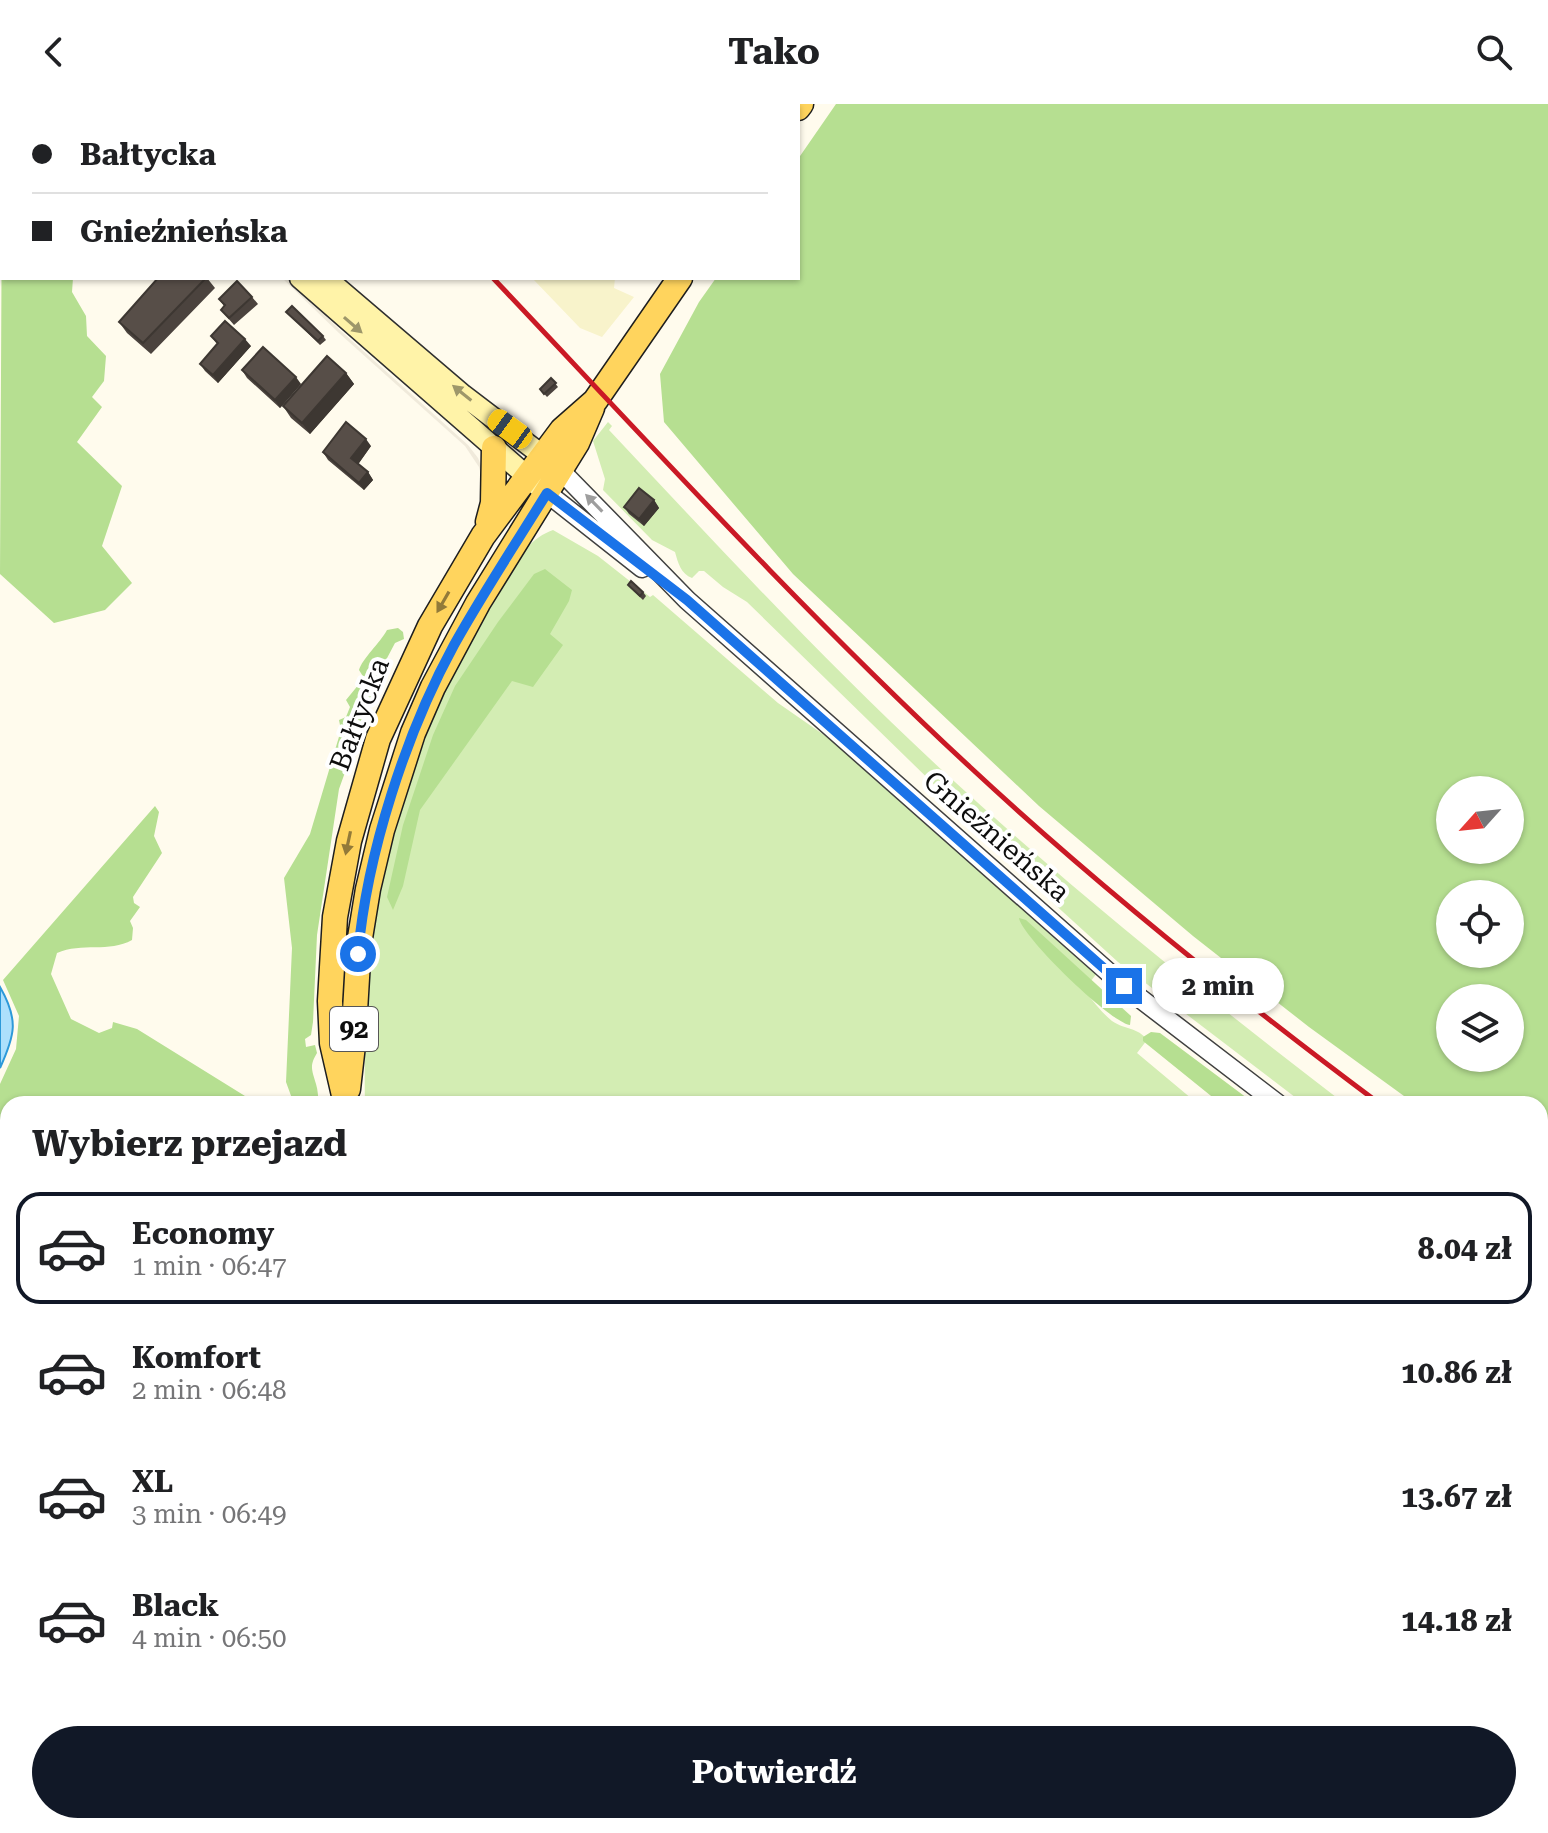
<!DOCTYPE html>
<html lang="pl">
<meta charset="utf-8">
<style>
:root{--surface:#fff;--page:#f6f6f6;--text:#202124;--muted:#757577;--line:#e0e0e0;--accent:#111827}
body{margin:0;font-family:"Roboto Serif",serif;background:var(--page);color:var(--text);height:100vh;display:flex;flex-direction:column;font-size:30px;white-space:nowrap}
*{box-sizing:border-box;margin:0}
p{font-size:26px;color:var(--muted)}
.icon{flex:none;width:44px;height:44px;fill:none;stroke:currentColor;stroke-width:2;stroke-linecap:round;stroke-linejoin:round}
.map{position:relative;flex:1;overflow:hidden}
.panel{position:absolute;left:0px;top:992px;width:1548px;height:738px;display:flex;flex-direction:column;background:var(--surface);border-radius:24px 24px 0 0;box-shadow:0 2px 6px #0004}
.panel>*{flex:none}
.top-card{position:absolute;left:0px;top:0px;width:800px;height:176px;box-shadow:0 2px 6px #0004;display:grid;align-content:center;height:176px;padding:0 32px;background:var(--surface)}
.needle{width:52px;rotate:243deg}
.buttons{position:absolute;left:1436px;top:672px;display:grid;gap:16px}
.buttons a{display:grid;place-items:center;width:88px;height:88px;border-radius:50%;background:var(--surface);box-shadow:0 2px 6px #0004;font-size:40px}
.end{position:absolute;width:36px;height:36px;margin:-18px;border:10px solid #1a73e8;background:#fff;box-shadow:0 0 0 4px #fff}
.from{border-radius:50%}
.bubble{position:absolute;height:56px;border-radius:28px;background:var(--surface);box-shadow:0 2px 6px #0004;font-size:26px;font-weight:700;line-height:56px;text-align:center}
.car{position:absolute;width:24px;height:48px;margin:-24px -12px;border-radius:10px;box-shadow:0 0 6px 2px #0007;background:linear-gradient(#f5c518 24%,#345 0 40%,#f5c518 0 76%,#345 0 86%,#f5c518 0)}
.top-card b{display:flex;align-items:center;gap:28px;height:76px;font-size:30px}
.top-card b+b{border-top:2px solid var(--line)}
.top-card i{width:20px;height:20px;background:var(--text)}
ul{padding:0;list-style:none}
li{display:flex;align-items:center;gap:24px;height:112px;margin:0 16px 12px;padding:0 16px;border:4px solid transparent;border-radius:24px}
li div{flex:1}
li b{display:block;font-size:30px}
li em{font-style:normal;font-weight:700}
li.selected{border-color:var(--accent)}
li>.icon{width:72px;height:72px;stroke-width:1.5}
h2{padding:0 32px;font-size:36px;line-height:96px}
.button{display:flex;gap:16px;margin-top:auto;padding:16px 32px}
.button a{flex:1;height:92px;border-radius:48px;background:var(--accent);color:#fff;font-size:32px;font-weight:700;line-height:92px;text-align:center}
header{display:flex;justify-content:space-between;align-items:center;height:104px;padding:0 32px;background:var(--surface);font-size:36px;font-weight:700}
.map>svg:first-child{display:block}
</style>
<header><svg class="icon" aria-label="back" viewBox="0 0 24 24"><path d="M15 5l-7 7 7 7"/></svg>Tako<svg class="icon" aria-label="search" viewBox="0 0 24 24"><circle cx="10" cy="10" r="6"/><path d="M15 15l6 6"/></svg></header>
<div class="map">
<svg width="1548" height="1729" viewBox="0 0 1548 1729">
<rect width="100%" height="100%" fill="#fffbed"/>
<path fill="#f8f3cb" d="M365,0H720L718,2Z
M532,174H615L614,184L634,193L602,233L580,224Z"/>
<path fill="#d3edb3" d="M608,318L612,322L609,326C718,442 827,560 944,668C1072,786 1207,894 1345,1000H1304L1118,858L1029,777L990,735L747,498L723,483L704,467H699L692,474C681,470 678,459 675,448L652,436L603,386L605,375L593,337Z
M553,426L598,452L650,493L653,491L778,599L837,640L1097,869L1084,886C1093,897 1102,909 1112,917C1125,926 1138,923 1147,936L1137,949L1198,1000H365C361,819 396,647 494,493C510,468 524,436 553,426Z"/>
<path fill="#b6df91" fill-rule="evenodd" d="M836,0H1548V1098L1540,1092V1000H1415L1309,923L1193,832L1039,702L793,470L664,318L660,270L699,198L716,174H798V55ZM1450,686H1510V746H1450ZM1450,790H1510V850H1450ZM1450,894H1510V954H1450Z
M2,73V174H73L72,188L86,212L87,232L106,252L104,277L92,293L102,303L77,338L122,382L102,442L132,479L105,506L54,519L0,470Z
M545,465L572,486L569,497L550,530L563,541L533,583L512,577L420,706L403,782L393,806L387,793L403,721L433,631L455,582L498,518L534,470Z
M398,524L403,528L404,535L395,539L376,575L377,589L361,624L339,685L317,831L313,918L311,931L305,935L306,943L315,941L317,949C309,962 312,966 316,980C318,986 318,994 319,1000H294L286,978L292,844L284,774L310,730L341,626L339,616L346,613L350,603L346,596L364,574L359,566C362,555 380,539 387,526Z
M155,702L159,708L154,732L162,749L133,793L134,799L140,803L130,817L133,824L132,836C109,849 82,838 57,849L51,870L71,915L99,929L112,924L113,918L137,925L245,992L246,1000H8V1032L0,1022V980L16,945L19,912L3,876Z
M1019,814L1026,816L1131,912L1130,921C1111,919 1022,833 1019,814Z
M1151,928L1160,929L1255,1000H1221L1143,937V933Z
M0,1049L8,1056V1431L0,1425Z
M1540,1268L1548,1274V1729H1377L1365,1722H1540Z
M0,1595L5,1598L8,1595V1722H185L177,1729H0Z
M380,1722H664L671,1729H397Z
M822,1722H1049L1082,1729H828Z"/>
<path fill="#f0eadb" d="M282,174H287L341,227L468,341L478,354L484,369L483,381L479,363L465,342L339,229Z"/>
<path fill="#ade0fc" stroke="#2d99d9" stroke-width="2" d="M0,883C19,916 15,931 0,964Z
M1093,1722H1357L1371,1729H1113Z"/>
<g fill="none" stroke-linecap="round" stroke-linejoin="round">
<defs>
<path id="tertiary" d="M561,367L687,496L1124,882L1278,1000
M547,389L642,464
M1540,1200L1548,1207
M0,1437L8,1444
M338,1722L347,1729"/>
<path id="secondary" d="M117,0L120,2
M300,174L538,382
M326,174L463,291L555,361"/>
<path id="primary" d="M798,4L801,0
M488,418L493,399L494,344
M348,985L353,941L359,840L368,785L382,726L413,629L433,583L478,499L577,339L592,304
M346,1000L332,939L330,897L335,813L349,737L378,635L430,522L483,432L562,326L595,297L680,174
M746,1722L752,1729
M790,1722L796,1729"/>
</defs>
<use href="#tertiary" stroke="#404040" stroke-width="21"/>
<use href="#secondary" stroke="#2f2f2f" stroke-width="23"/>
<use href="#primary" stroke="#1e1e1e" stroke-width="27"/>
<use href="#tertiary" stroke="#fff" stroke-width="18"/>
<use href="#secondary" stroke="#fff3a8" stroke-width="20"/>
<use href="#primary" stroke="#ffd45d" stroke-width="24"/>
<path stroke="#ca1925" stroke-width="5" d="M313,0L315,2
M328,0L330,2
M493,174C649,339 803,508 970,663C1100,784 1238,894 1380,1000
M1540,1117L1548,1123"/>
</g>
<path fill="#4b433e" d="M158,174H207L215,184L151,250L127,229L119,218Z
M252,193L258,200L234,221L221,206L224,202L219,195Z
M286,208L323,232L326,236L320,241Z
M211,232L251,242L218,279L205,267L200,260L217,240Z
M242,266L301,280L280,304L247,274Z
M346,269L354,280L310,330L291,314L283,302Z
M551,274L558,283L547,293L540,285Z
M371,342L358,360L368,368L373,376L364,386L328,356L323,348Z
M654,396L659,404L644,422L629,410L624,403Z
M628,481L643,488L646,492L643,496Z"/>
<path fill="#3d3732" d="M245,235L251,242L218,279L213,271Z
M346,269L354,280L310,330L302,319Z
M296,273L301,280L280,304L275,296Z
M366,335L371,342L357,362L351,354Z
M368,368L373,376L364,386L359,379Z
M654,396L659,404L644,422L639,415Z"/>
<path fill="#574e48" stroke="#3d3732" stroke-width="2" d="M158,174H206L143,239L119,218Z
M237,177L252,193L229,214L221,206L225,201L219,195Z
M292,202L323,232L318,237L286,208Z
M225,217L245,235L213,271L200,260L218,239L211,232Z
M263,243L296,273L275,296L242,266Z
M327,252L346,269L302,319L283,302Z
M551,274L556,279L544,290L540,285Z
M346,318L366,335L351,354L368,368L359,379L323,348Z
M639,384L654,396L639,415L624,403Z
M631,477L643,488L640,492L628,481Z"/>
<defs><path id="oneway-solid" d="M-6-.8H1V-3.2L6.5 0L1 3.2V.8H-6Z" transform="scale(2)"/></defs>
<g fill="#9e976a">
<use href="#oneway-solid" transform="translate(353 221) rotate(41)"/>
<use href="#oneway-solid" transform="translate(462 289) rotate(-141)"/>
</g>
<use fill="#9e9e9e" href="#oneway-solid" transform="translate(594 399) rotate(-134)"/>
<g fill="#927a39">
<use href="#oneway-solid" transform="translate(443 498) rotate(120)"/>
<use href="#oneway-solid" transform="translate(348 739) rotate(102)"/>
</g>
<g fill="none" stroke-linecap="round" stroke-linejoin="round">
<path stroke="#1a73e8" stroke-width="10" d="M358,850C367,749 406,629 454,541C483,489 516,439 547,389L687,496L1124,882"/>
</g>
<g text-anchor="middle" stroke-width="8" stroke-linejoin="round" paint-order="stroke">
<rect fill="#fff" stroke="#565656" stroke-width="2" x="330" y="903" width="48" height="44" rx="6"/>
<g font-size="26" font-weight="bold" fill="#0d0d0d">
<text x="354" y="934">92</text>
</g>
<g font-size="28" fill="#0d0d0d" stroke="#fff">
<text transform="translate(359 610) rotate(-69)" y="10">Bałtycka</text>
<text transform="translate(997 732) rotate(41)" y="10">Gnieźnieńska</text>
</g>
</g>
</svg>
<div class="buttons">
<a><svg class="needle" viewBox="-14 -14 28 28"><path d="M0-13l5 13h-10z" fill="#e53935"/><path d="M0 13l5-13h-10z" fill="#757577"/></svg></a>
<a><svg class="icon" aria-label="locate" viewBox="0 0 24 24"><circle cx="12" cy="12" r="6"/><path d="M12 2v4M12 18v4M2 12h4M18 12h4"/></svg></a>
<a><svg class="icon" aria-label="layers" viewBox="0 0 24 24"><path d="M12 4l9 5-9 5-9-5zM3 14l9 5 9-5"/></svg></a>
</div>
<i class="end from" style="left:358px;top:850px"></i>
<i class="end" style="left:1124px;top:882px"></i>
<div class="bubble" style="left:1152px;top:854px;width:132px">2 min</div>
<i class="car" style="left:510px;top:325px;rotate:306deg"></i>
<div class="top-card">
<b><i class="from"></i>Bałtycka</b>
<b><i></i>Gnieźnieńska</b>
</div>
<section class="panel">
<h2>Wybierz przejazd</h2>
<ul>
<li class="selected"><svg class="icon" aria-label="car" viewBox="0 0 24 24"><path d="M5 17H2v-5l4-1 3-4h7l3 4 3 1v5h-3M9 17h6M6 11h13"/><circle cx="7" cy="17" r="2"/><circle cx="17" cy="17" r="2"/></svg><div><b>Economy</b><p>1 min · 06:47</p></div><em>8.04 zł</em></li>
<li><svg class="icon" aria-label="car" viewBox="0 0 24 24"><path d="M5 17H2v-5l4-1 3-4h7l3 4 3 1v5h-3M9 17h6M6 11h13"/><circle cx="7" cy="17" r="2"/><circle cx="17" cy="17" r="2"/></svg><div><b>Komfort</b><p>2 min · 06:48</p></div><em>10.86 zł</em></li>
<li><svg class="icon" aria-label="car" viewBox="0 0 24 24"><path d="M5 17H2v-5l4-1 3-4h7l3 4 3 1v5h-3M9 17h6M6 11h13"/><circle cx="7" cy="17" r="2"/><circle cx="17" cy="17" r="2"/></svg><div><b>XL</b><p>3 min · 06:49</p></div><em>13.67 zł</em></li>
<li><svg class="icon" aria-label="car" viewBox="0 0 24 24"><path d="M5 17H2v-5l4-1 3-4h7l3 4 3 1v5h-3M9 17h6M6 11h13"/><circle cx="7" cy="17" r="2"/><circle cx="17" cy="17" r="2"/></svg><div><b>Black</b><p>4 min · 06:50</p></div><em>14.18 zł</em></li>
</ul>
<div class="button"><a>Potwierdź</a></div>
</section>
</div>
